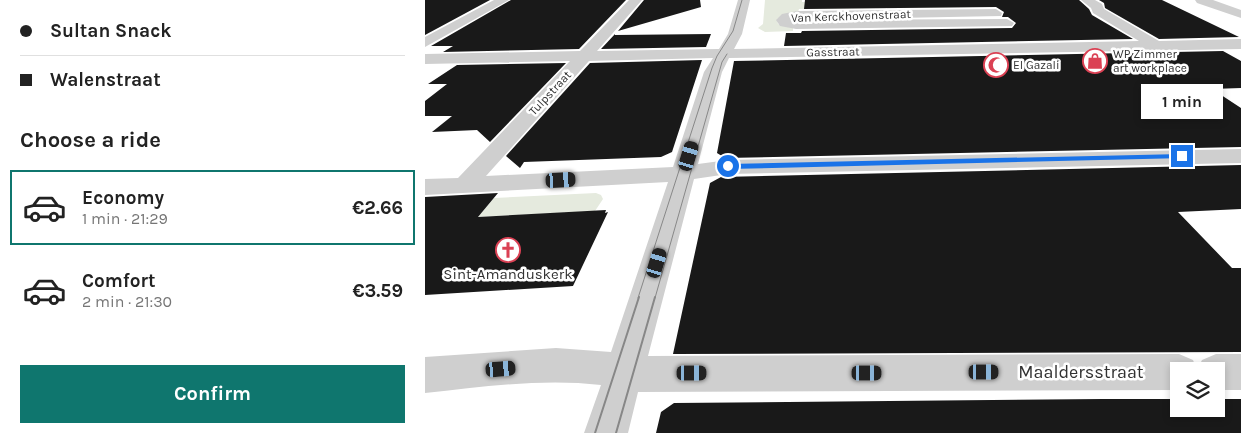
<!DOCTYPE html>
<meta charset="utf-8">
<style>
:root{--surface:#fff;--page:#f6f6f6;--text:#222;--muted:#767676;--line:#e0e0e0;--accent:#0f766e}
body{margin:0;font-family:Karla,sans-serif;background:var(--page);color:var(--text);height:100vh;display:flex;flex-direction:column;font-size:19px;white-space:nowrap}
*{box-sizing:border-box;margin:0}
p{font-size:16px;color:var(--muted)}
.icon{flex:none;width:28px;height:28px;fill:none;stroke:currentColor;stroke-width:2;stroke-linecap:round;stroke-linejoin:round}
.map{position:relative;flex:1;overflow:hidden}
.details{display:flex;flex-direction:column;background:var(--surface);width:425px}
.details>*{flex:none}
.hud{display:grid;align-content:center;height:110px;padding:0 20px;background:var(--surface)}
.fabs{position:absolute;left:745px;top:362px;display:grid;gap:10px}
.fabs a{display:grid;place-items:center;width:55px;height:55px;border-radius:0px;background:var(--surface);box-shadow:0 2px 8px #0003;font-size:25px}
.end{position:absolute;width:22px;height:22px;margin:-11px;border:6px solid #1a73e8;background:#fff;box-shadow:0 0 0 2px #fff}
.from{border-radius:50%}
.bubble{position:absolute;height:35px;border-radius:0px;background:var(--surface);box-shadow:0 2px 8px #0003;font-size:16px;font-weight:700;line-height:35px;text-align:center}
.car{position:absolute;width:15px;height:30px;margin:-15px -8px;border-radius:6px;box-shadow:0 0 4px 1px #0007;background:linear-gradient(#222 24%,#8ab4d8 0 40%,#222 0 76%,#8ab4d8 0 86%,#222 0)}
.hud b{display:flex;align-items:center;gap:18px;height:48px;font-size:19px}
.hud b+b{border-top:1px solid var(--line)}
.hud i{width:12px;height:12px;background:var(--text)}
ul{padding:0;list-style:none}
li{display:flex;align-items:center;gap:15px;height:75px;margin:0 10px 8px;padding:0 10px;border:2px solid transparent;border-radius:0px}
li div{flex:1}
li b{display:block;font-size:19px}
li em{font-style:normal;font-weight:700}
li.selected{border-color:var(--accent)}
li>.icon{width:45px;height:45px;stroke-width:1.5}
h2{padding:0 20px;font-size:22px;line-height:60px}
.cta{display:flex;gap:10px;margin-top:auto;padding:10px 20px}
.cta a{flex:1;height:58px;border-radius:0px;background:var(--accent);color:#fff;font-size:20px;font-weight:700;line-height:58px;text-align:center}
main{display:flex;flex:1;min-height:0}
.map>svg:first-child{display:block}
</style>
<main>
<section class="details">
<div class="hud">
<b><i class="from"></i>Sultan Snack</b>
<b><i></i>Walenstraat</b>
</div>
<h2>Choose a ride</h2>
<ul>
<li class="selected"><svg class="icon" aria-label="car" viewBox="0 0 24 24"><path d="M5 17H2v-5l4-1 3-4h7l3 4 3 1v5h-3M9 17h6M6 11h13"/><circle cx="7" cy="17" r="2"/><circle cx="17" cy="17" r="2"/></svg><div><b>Economy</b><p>1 min · 21:29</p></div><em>€2.66</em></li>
<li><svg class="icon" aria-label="car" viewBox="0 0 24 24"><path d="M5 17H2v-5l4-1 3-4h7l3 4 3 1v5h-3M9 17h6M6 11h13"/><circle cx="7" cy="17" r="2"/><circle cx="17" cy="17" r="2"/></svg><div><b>Comfort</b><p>2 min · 21:30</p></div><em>€3.59</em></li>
</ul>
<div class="cta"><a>Confirm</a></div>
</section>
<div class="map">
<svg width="816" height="433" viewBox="0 0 816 433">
<rect width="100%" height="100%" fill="#fff"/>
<path fill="#e5eade" d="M340,0H377V2L544,1L550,7L374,9L373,12L352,19L353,24L368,28V31L340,32L333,28L338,24Z
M171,193L176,195L178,199L170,211L53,217L69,198Z"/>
<path fill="#191919" d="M0,0H65L0,35Z
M86,0H201L154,49L18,52L28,46H6Z
M219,0H275L276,7L193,31Z
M380,0H654L664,9L667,15L708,39L359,46L361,33H376L377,31L587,28L591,23L583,17H577L579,12L571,7L379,9Z
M674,0H737L814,37L734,39L680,8L679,3Z
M190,34V35L286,34L281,47L176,49Z
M798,51L816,61V88L787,89L816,108V147L300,158L292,153L309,61Z
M277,60L247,152L236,157L99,162L95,168L81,156L165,63Z
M141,63L65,142L52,130L7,132L27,116H0V101L22,84H3L32,65Z
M816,165V209L753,212L807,268H816V352L248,354L285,183L296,177Z
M73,193L53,217L181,210L180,213L183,212L148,286L0,295V197Z
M679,399H754V409H791V399H816V433H231L236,412L249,403Z"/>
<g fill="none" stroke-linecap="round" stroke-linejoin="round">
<path fill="#cfcfcf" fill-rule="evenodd" d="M69,0H84L0,47V37Z
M204,0H217L172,51L294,49L303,34L313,0H325L317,34L309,49L714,41L668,13L666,8L656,0H670L677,4L679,9L734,41L816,39V49L304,58L297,72L273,164L303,160L816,149V163L303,174L269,179L223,356L754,354L768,360L772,370L777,360L791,354H816V390H791V371H754V390L213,392L203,433H159L176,385C117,378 58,387 0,393V357L131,348L186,352L243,182L0,195V179L33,178L145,61L0,64V54L155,51ZM288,58L279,72L248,167L61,176L164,61Z
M770,0H788L816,10V18L772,3Z
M571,9L577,13L576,16L366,20L582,19L589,23L587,26L371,29L355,26L351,20L357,14L372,11Z"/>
<path stroke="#878787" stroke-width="1" d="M213,298L287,68L292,56L308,31L317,0
M230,298L297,62L302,54"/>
<path stroke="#878787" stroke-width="2" d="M170,433L214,297
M191,433L230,297"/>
</g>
<path fill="#1a73e8" d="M757,154L761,156L760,158L303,169L300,166L303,164Z"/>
<defs>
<symbol id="shop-ring" viewBox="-11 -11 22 22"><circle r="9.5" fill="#fff" stroke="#db4154" stroke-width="1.5"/><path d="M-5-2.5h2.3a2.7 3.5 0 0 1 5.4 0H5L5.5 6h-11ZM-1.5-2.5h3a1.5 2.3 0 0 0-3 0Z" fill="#db4154"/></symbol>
<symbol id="mosque-ring" viewBox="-11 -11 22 22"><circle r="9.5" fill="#fff" stroke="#db4154" stroke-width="1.5"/><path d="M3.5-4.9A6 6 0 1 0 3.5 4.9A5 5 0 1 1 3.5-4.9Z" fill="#db4154"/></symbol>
<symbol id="church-ring" viewBox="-11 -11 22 22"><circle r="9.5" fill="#fff" stroke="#db4154" stroke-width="1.5"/><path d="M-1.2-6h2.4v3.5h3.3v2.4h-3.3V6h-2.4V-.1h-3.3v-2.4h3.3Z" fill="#db4154"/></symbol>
</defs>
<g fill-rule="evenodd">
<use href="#shop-ring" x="656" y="47" width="28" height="28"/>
<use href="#mosque-ring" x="557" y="51" width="28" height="28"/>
<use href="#church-ring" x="69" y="236" width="28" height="28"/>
</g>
<g text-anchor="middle" stroke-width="5" stroke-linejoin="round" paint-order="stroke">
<g font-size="12" fill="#323232" stroke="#fff">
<text transform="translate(426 16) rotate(-2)" y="4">Van Kerckhovenstraat</text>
<text transform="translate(408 52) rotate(-1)" y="4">Gasstraat</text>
<text transform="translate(125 93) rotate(-47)" y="4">Tulpstraat</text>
</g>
<g font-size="12" fill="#323232" stroke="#fff" text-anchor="start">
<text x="688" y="58">WP Zimmer<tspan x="688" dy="14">art workplace</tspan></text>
<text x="588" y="69">El Gazali</text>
</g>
<g font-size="15" fill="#323232" stroke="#fff">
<text x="83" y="279">Sint-Amanduskerk</text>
</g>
<g font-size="18" fill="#323232" stroke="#fff">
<text x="656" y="378">Maaldersstraat</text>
</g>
</g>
</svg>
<div class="fabs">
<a><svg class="icon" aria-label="layers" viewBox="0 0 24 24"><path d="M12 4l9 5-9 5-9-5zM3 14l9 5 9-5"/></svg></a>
</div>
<i class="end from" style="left:303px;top:166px"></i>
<i class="end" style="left:757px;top:156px"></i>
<div class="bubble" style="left:716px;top:84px;width:82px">1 min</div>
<i class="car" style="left:264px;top:156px;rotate:17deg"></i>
<i class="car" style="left:136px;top:180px;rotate:87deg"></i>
<i class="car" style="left:232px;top:263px;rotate:17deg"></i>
<i class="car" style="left:76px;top:369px;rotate:85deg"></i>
<i class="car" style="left:559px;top:372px;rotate:90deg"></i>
<i class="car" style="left:267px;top:373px;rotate:90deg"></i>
<i class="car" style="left:442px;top:373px;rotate:90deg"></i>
</div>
</main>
